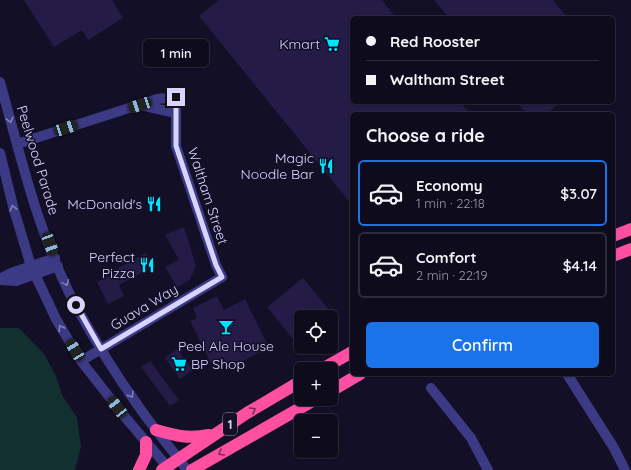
<!DOCTYPE html>
<meta charset="utf-8">
<style>
:root{--surface:#0e0b1c;--page:#1c1929;--text:#f1f3f6;--muted:#9b9ba3;--line:#2e2b3b;--accent:#1a73e8}
body{margin:0;font-family:Quicksand,sans-serif;background:var(--page);color:var(--text);height:100vh;display:flex;flex-direction:column;font-size:15px;white-space:nowrap}
*{box-sizing:border-box;margin:0}
p{font-size:13px;color:var(--muted)}
.icon{flex:none;width:22px;height:22px;fill:none;stroke:currentColor;stroke-width:2;stroke-linecap:round;stroke-linejoin:round}
.map{position:relative;flex:1;overflow:hidden}
.panel{position:absolute;left:350px;top:112px;width:265px;height:264px;display:flex;flex-direction:column;background:var(--surface);border-radius:6px;box-shadow:0 1px 3px #0004,0 0 0 1px var(--line)}
.panel>*{flex:none}
.top-card{position:absolute;left:350px;top:16px;width:265px;height:88px;border-radius:6px;box-shadow:0 1px 3px #0004,0 0 0 1px var(--line);display:grid;align-content:center;height:88px;padding:0 16px;background:var(--surface)}
.controls{position:absolute;left:294px;top:310px;display:grid;gap:8px}
.controls a{display:grid;place-items:center;width:44px;height:44px;border-radius:6px;background:var(--surface);box-shadow:0 1px 3px #0004,0 0 0 1px var(--line);font-size:20px}
.end{position:absolute;width:18px;height:18px;margin:-9px;border:5px solid #d9d4ff;background:#111;box-shadow:0 0 0 2px #111}
.from{border-radius:50%}
.bubble{position:absolute;height:28px;border-radius:6px;background:var(--surface);box-shadow:0 1px 3px #0004,0 0 0 1px var(--line);font-size:13px;font-weight:600;line-height:28px;text-align:center}
.car{position:absolute;width:12px;height:24px;margin:-12px -6px;border-radius:5px;box-shadow:0 0 3px 1px #0007;background:linear-gradient(#222 24%,#8ab4d8 0 40%,#222 0 76%,#8ab4d8 0 86%,#222 0)}
.top-card b{display:flex;align-items:center;gap:14px;height:38px;font-size:15px}
.top-card b+b{border-top:1px solid var(--line)}
.top-card i{width:10px;height:10px;background:var(--text)}
ul{padding:0;list-style:none}
li{display:flex;align-items:center;gap:12px;height:66px;margin:0 8px 6px;padding:0 8px;border:2px solid var(--line);border-radius:6px}
li div{flex:1}
li b{display:block;font-size:15px}
li em{font-style:normal;font-weight:600}
li.active{border-color:var(--accent)}
li>.icon{width:36px;height:36px;stroke-width:1.5}
h2{padding:0 16px;font-size:18px;line-height:48px}
.cta{display:flex;gap:8px;margin-top:auto;padding:8px 16px}
.cta a{flex:1;height:46px;border-radius:6px;background:var(--accent);color:#fff;font-size:16px;font-weight:600;line-height:46px;text-align:center}
.map>svg:first-child{display:block}
</style>
<div class="map">
<svg width="631" height="470" viewBox="0 0 631 470">
<rect width="100%" height="100%" fill="#130f26"/>
<path fill="#12302f" d="M0,328H19L44,354L56,376L62,395L77,418L81,447L75,470H0Z"/>
<path fill="#241b47" d="M24,0H112L123,18L88,40L82,30L54,47Z
M219,0H382L396,18H352V102H460L470,114H352V205L199,16Z
M434,0H553L568,18H449Z
M517,102H561L546,114H527Z
M184,227L196,266L190,280L177,287L165,267L179,260L165,235Z
M146,253L153,267L119,285L124,296L108,304L97,282L119,271L118,268Z
M303,278L335,317H301V341L297,344L267,307Z
M217,296L224,310L245,299L269,348L228,368L223,357L211,363L190,321L197,318L193,308Z
M177,349L193,370L180,379L165,358Z
M150,361L179,400L170,406L141,367Z"/>
<g fill="none" stroke-linecap="round" stroke-linejoin="round">
<path stroke="#3d3a85" stroke-width="10" d="M0,82C21,158 39,237 76,306C95,341 116,375 139,407C154,429 172,449 187,470
M140,105L176,113
M17,144L157,99L176,97V146L216,265L222,277L81,361
M0,153L14,210L31,266L56,319L81,361L125,417L170,470
M0,279L11,273L55,258
M0,280L16,281L58,266
M567,374L614,448L625,470
M431,388L471,438L488,470"/>
<path stroke="#ff4fa3" stroke-width="12" d="M613,236L631,229
M613,256L631,249
M322,369L352,352
M331,391L360,374
M156,430C177,436 188,439 209,435
M139,470L146,455V442
M162,470L247,413L301,381
M192,470L316,399"/>
</g>
<defs><path id="oneway-chevron" d="M-2-3.5L2.5 0L-2 3.5" fill="none" stroke-width="1.6" stroke-linecap="round" stroke-linejoin="round"/></defs>
<g stroke="#837fbc">
<use href="#oneway-chevron" transform="translate(10 120) rotate(75)"/>
<use href="#oneway-chevron" transform="translate(13 208) rotate(-104)"/>
<use href="#oneway-chevron" transform="translate(66 283) rotate(66)"/>
<use href="#oneway-chevron" transform="translate(61 328) rotate(-121)"/>
<use href="#oneway-chevron" transform="translate(131 395) rotate(57)"/>
</g>
<g stroke="#7d2c5e">
<use href="#oneway-chevron" transform="translate(253 410) rotate(-30)"/>
<use href="#oneway-chevron" transform="translate(221 453) rotate(150)"/>
</g>
<g fill="none" stroke-linecap="round" stroke-linejoin="round">
<path stroke="#d9d4ff" stroke-width="5" d="M76,305L101,349L222,277L216,265L176,146V97"/>
</g>
<defs>
<symbol id="supermarket-bare" viewBox="-9 -9 18 18"><path d="M-6-5.5h2.5l.6 2H6L4.5 2H-2.5L-4.4-4H-6ZM-1.5 3.2a1.3 1.3 0 1 0 .1 0ZM3 3.2a1.3 1.3 0 1 0 .1 0Z" fill="#00e5ff" stroke="#130f26" stroke-width="2.5" paint-order="stroke"/></symbol>
<symbol id="restaurant-bare" viewBox="-9 -9 18 18"><path d="M-5-6h1v4h1v-4h1v4h1v-4h1v5L-1.5 .5V6h-2V.5L-5-1ZM5-6V6H3V1.5H1.5Q1.5-4 5-6Z" fill="#00e5ff" stroke="#130f26" stroke-width="2.5" paint-order="stroke"/></symbol>
<symbol id="bar-bare" viewBox="-9 -9 18 18"><path d="M-6-5H6L.8 .8V4.5H3.5V6h-7V4.5H-.8V.8Z" fill="#00e5ff" stroke="#130f26" stroke-width="2.5" paint-order="stroke"/></symbol>
</defs>
<g fill-rule="evenodd">
<use href="#supermarket-bare" x="321" y="33" width="22" height="22"/>
<use href="#restaurant-bare" x="315" y="155" width="22" height="22"/>
<use href="#restaurant-bare" x="143" y="193" width="22" height="22"/>
<use href="#restaurant-bare" x="136" y="254" width="22" height="22"/>
<use href="#bar-bare" x="215" y="316" width="22" height="22"/>
<use href="#supermarket-bare" x="168" y="353" width="22" height="22"/>
</g>
<g text-anchor="middle" stroke-width="3" stroke-linejoin="round" paint-order="stroke">
<rect fill="#130f26" stroke="#9e99be" stroke-width="1" x="223" y="413" width="14" height="22" rx="3"/>
<g font-size="13" font-weight="bold" fill="#d9d4ff">
<text x="230" y="429">1</text>
</g>
<g font-size="14" fill="#d9d4ff" stroke="#130f26" text-anchor="end">
<text x="320" y="49">Kmart</text>
<text x="314" y="163">Magic<tspan x="314" dy="16">Noodle Bar</tspan></text>
<text x="142" y="209">McDonald's</text>
<text x="135" y="262">Perfect<tspan x="135" dy="16">Pizza</tspan></text>
<text x="226" y="351" text-anchor="middle">Peel Ale House</text>
<text x="191" y="369" text-anchor="start">BP Shop</text>
</g>
<g font-size="14" fill="#d9d4ff" stroke="#130f26">
<text transform="translate(38 160) rotate(73)" y="5">Peelwood Parade</text>
<text transform="translate(208 196) rotate(72)" y="5">Waltham Street</text>
<text transform="translate(144 307) rotate(-31)" y="5">Guava Way</text>
</g>
</g>
</svg>
<div class="controls">
<a><svg class="icon" aria-label="locate" viewBox="0 0 24 24"><circle cx="12" cy="12" r="6"/><path d="M12 2v4M12 18v4M2 12h4M18 12h4"/></svg></a>
<a>+</a>
<a>−</a>
</div>
<i class="end from" style="left:76px;top:305px"></i>
<i class="end" style="left:176px;top:97px"></i>
<div class="bubble" style="left:143px;top:39px;width:66px">1 min</div>
<i class="car" style="left:140px;top:105px;rotate:252deg"></i>
<i class="car" style="left:66px;top:128px;rotate:72deg"></i>
<i class="car" style="left:50px;top:244px;rotate:160deg"></i>
<i class="car" style="left:75px;top:350px;rotate:329deg"></i>
<i class="car" style="left:117px;top:407px;rotate:322deg"></i>
<div class="top-card">
<b><i class="from"></i>Red Rooster</b>
<b><i></i>Waltham Street</b>
</div>
<section class="panel">
<h2>Choose a ride</h2>
<ul>
<li class="active"><svg class="icon" aria-label="car" viewBox="0 0 24 24"><path d="M5 17H2v-5l4-1 3-4h7l3 4 3 1v5h-3M9 17h6M6 11h13"/><circle cx="7" cy="17" r="2"/><circle cx="17" cy="17" r="2"/></svg><div><b>Economy</b><p>1 min · 22:18</p></div><em>$3.07</em></li>
<li><svg class="icon" aria-label="car" viewBox="0 0 24 24"><path d="M5 17H2v-5l4-1 3-4h7l3 4 3 1v5h-3M9 17h6M6 11h13"/><circle cx="7" cy="17" r="2"/><circle cx="17" cy="17" r="2"/></svg><div><b>Comfort</b><p>2 min · 22:19</p></div><em>$4.14</em></li>
</ul>
<div class="cta"><a>Confirm</a></div>
</section>
</div>
